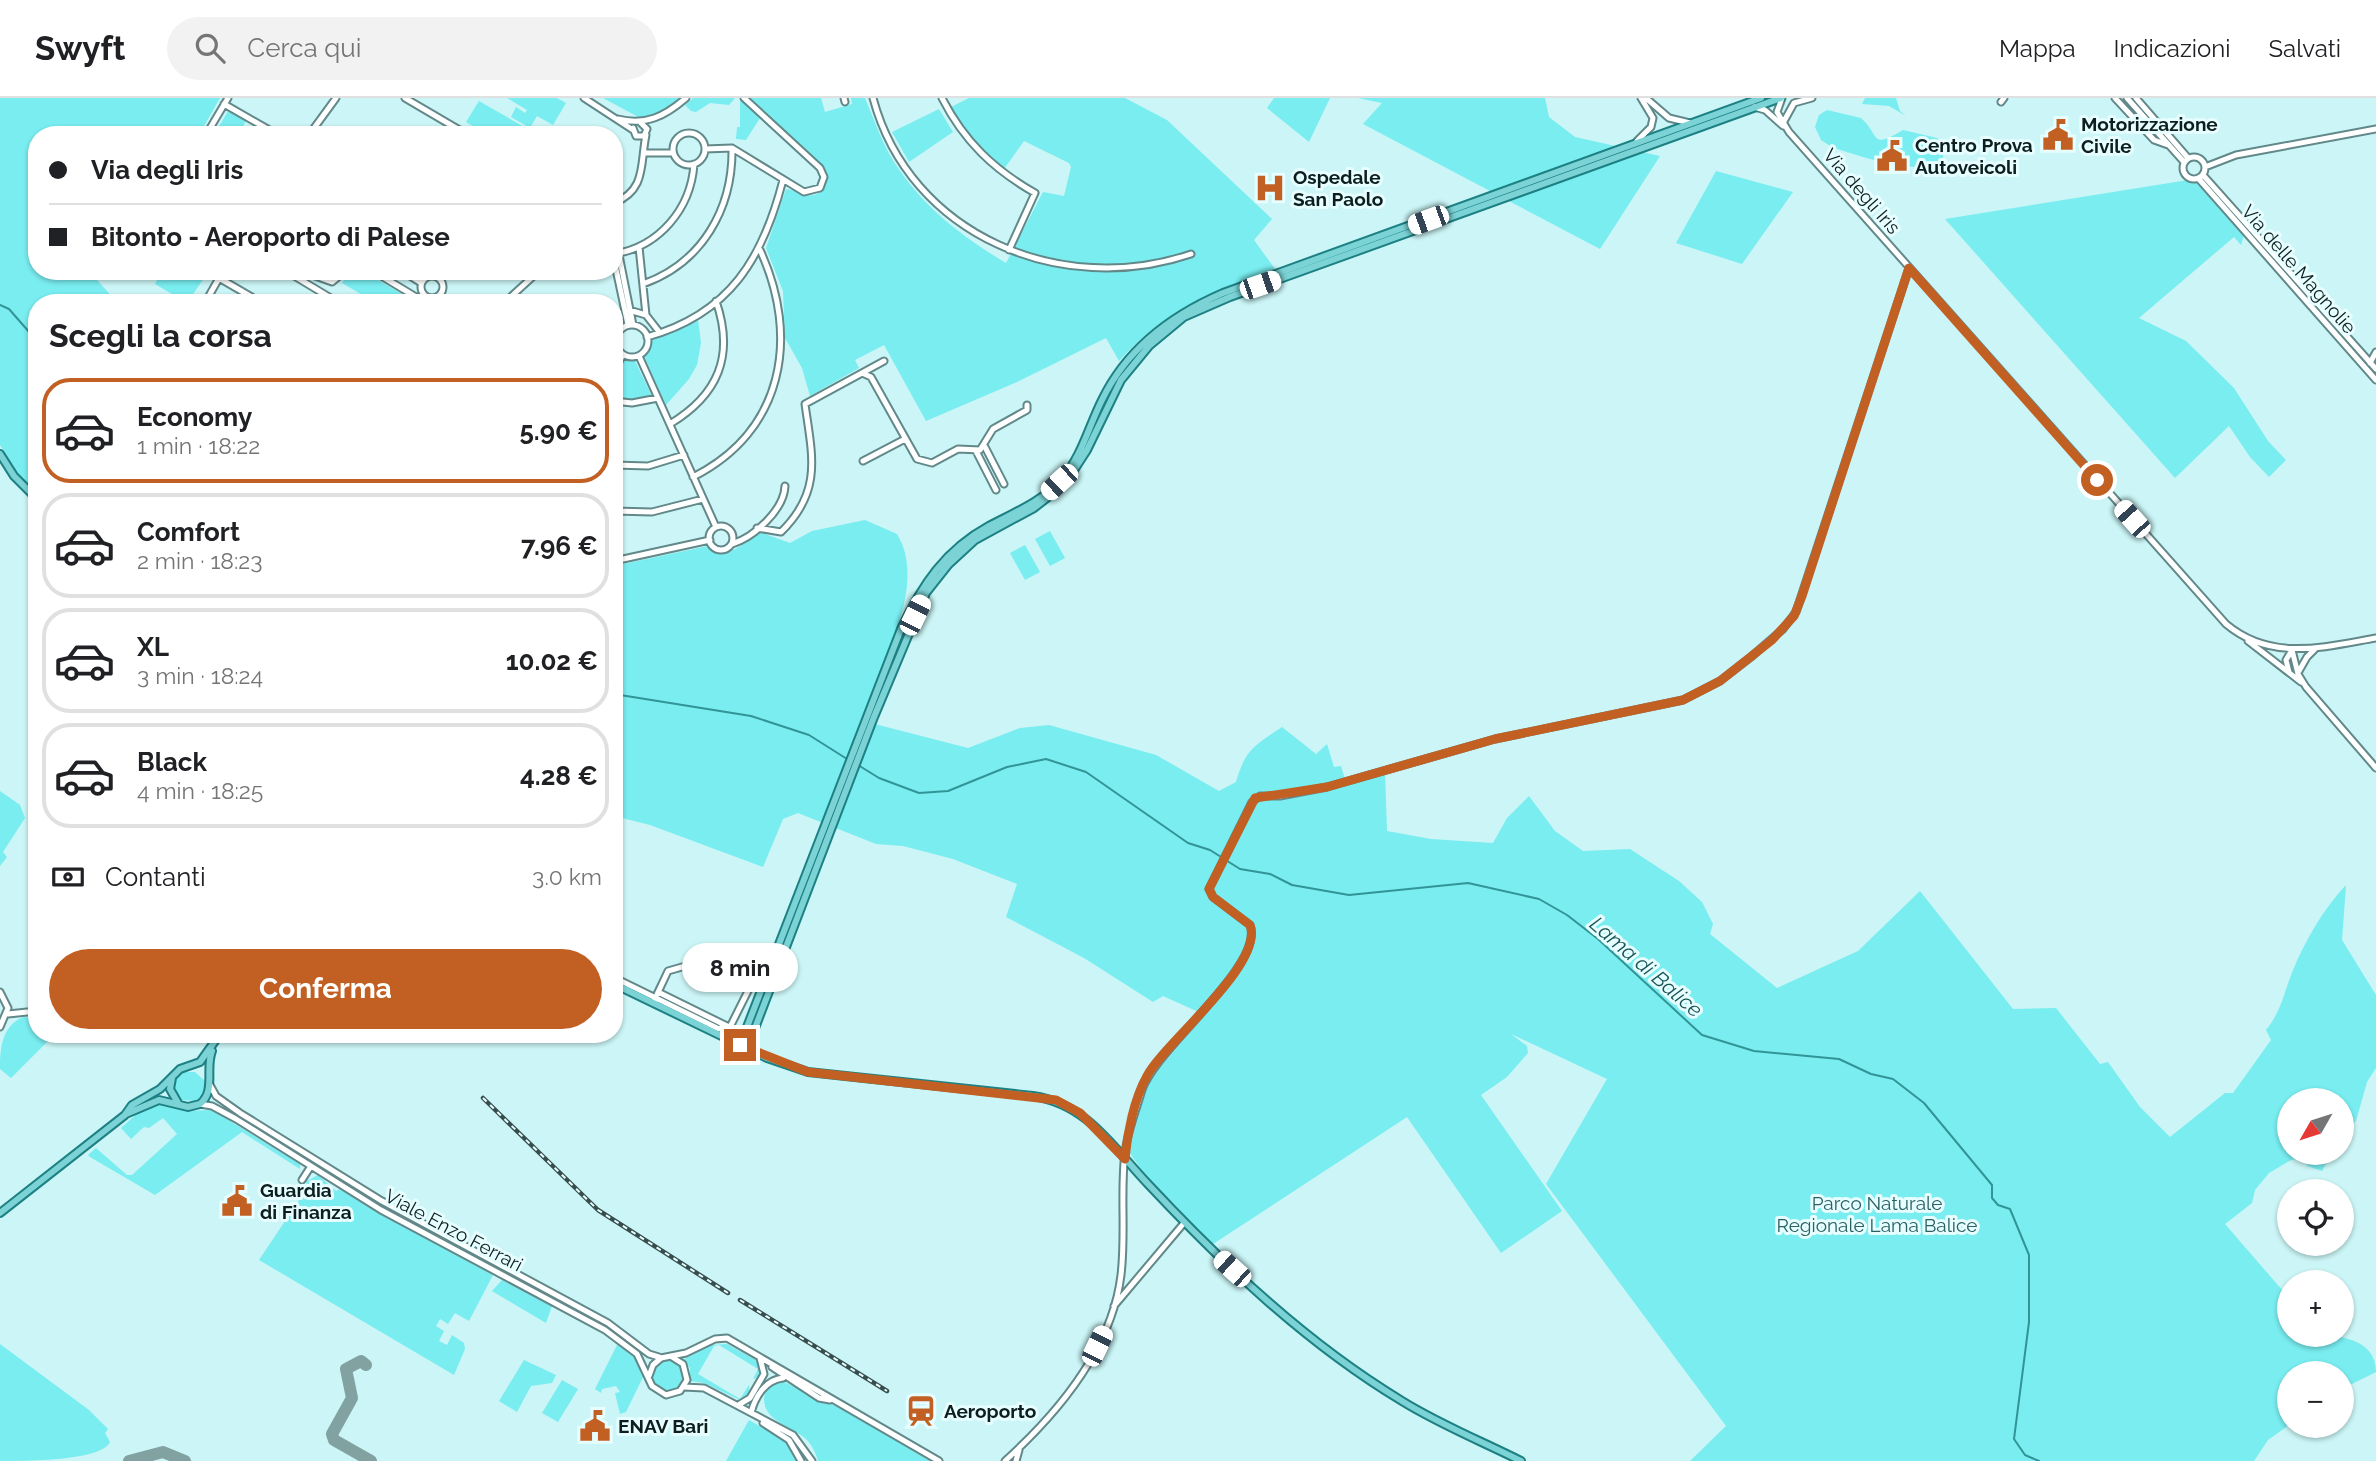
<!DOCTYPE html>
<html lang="it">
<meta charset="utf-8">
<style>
:root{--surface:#fff;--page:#f2f2f2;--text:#202124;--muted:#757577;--line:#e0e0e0;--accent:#c26023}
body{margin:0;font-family:Raleway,sans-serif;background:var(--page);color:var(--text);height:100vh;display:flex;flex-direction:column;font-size:26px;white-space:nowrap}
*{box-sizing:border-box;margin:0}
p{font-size:23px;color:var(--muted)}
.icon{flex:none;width:38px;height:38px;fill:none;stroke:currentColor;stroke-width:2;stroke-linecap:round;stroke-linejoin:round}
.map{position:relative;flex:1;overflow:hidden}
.panel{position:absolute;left:28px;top:196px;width:595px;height:749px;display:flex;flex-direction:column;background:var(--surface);border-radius:28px;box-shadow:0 2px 5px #0004}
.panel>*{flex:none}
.banner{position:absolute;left:28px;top:28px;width:595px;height:154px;border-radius:28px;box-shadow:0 2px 5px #0004;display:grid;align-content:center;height:154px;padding:0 21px;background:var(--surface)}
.needle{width:46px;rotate:231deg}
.fabs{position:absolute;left:2277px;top:990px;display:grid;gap:14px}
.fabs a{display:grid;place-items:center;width:77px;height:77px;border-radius:50%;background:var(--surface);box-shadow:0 2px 5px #0004;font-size:35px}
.end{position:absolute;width:32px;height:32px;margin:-16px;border:9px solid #c26023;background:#fff;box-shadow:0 0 0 4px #fff}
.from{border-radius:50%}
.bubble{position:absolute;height:49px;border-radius:24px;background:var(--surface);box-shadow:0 2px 5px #0004;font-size:23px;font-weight:700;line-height:49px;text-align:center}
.car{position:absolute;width:21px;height:42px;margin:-21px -10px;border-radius:9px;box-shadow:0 0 5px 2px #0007;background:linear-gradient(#fff 24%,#345 0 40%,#fff 0 76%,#345 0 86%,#fff 0)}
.banner b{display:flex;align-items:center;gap:24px;height:66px;font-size:26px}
.banner b+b{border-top:2px solid var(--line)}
.banner i{width:18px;height:18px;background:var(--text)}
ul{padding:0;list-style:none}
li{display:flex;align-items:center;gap:21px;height:105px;margin:0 14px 10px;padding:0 7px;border:4px solid var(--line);border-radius:28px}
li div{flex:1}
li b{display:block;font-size:26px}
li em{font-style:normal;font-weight:700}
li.current{border-color:var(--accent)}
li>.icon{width:63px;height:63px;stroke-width:1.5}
h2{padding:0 21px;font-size:32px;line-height:84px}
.pay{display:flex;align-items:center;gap:18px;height:77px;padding:0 21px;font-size:26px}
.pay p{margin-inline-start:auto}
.button{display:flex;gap:14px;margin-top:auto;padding:14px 21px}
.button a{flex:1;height:80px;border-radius:42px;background:var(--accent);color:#fff;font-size:28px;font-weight:700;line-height:80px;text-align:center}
header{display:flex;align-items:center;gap:42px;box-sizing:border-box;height:98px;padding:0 35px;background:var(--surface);border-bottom:2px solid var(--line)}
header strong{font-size:33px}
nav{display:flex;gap:38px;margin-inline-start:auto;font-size:24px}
.search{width:490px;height:63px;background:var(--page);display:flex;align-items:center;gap:18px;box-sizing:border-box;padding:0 24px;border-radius:38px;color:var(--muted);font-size:26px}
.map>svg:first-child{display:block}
</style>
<header>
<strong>Swyft</strong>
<div class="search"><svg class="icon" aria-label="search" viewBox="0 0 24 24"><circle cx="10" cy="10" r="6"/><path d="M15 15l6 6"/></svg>Cerca qui</div>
<nav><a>Mappa</a><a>Indicazioni</a><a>Salvati</a></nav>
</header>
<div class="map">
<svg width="2376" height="1363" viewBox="0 0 2376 1363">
<rect width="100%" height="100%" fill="#cbf5f6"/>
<path fill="#79edf0" d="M0,0H220L199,37H37V173H89L115,202L37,205V395L21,380L0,347Z
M507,0H557L566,5L553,27L537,18L530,30L511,19L516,9L525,15L527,12Z
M603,0H681L652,19L642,21Z
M693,0H735L729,7L710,5L696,14L691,13L685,7Z
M750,0H821L825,14L852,6L851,0H865C874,21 882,45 894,64C923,109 961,138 1006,165L1043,94L1064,98L1071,69L1069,65L1024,43L1004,71L971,40L951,9L969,0H1125L1167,22L1272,121L1254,142L1275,171C1208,197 1168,209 1119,263L1106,240L1017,284L926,323L884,247L855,262L859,270L810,298L802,270L785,240L783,193L766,150L786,91C800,92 809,105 824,91L827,80L823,69Z
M1274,0H1330L1309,44L1267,10Z
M1358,0H1545L1549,19L1575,39L1660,58L1600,151L1363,26L1382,5Z
M1865,0H1896L1900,13L1906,18L1889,8L1862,6Z
M740,1L760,20L746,42L736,41L737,29H740Z
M479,3L538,37H488L466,24Z
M939,11L953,34L909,64L892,34Z
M1827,12L1861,20C1881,38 1869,52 1903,32L1937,40L1944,46L1943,60C1926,82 1856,57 1832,49L1821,42L1815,29L1819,17Z
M228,13L246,23L238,37H214Z
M1716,73L1793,94L1742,166L1676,145Z
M2188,82L2198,86L2244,137L2241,147L2234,139L2139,220L2186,243L2234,290L2268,343L2286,362L2269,379L2250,359L2229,328L2175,380L1945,121Z
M162,173H209L187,205L155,186Z
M350,173H363L407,199L408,204L376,205L342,185Z
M698,221L701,245L697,267L689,281L666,307L644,258L652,242Z
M625,262L635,263L652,298L631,302L614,299V280Z
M865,422L897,436C930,491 876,568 863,623L968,650L1020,630L1049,627L1156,657L1219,693L1236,684C1246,650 1254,648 1282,629L1316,656L1327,646L1334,669L1341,668L1346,684L1385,674L1387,733L1431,741L1493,745L1507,720L1529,698L1555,733L1583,753L1630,751L1679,783L1702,804L1713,826L1710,836L1777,890L1858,853L1920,793L2013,911L2056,910L2100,966L2108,964L2140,1009L2170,1039L2225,995H2233L2271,942L2266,932C2282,912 2284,894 2293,872C2305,843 2324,810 2346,787L2342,842L2376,897V970L2367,984L2356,1023L2342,1036V1003H2289V1055H2332L2322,1073L2307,1068L2305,1060L2291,1062L2269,1075L2255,1092L2252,1105L2225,1126L2289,1200V1237C2318,1237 2376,1232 2376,1274L2342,1291V1276H2289V1327L2268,1342L2254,1363H1690L1726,1328L1546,1086L1607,981L1511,936L1527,948L1528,955L1507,979L1481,997L1562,1113L1501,1155L1407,1019L1213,1146L1143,1074L1129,1054L1148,984L1209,912L1240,870L1203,916L1163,898L1153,904L1084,860L1006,819L1017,786L953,761L903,748L876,746L798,715L783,721L763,769L650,727L614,718V468L708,448C724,466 744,444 759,434L790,445L812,433Z
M1050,433L1065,460L1050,468L1035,441Z
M1025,447L1040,474L1025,482L1010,455Z
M0,693L20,707L25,720L3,754L7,759L0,768Z
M23,919L37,920V936H55L11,980L0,971C0,950 2,928 23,919Z
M184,974H195L205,983L203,997L195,1003L182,1002L174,992L175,983Z
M163,1005L188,1013L212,1012L300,1066V1071L242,1034L155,1097L90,1059L88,1057L96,1050L127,1077H132L177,1036L163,1020L149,1030L144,1029L131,1041L121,1030L141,1012Z
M318,1077L336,1093L340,1091L493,1177L469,1223L455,1215L448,1226L440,1221L436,1228L444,1233L439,1243L447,1247L452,1237L464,1245L465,1251L454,1277L259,1162L309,1087L305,1084Z
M502,1182L552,1208L546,1225L492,1193Z
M618,1245L639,1264L644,1277L626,1314L620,1316L615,1295L620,1294L616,1288L602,1291L601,1295L595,1291Z
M0,1246L89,1312L108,1331L105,1335L110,1344C102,1363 24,1363 0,1363Z
M727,1246L761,1265L759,1279L753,1281L758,1271L719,1247L714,1248L698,1276L740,1301L749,1287L750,1297L742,1303L704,1285L690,1283V1270L684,1261L711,1247Z
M652 1278a16 16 0 1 1 32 0a16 16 0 1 1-32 0Z
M524,1262L556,1277L552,1285L531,1288L517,1314L499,1303Z
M562,1282L578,1291L558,1324L542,1315Z
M782,1283L859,1319L931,1363H818C816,1356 813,1349 808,1343C792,1327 758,1323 765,1294L774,1284Z
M749,1322L787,1344L798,1363H726Z"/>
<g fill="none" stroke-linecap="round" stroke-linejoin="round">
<path stroke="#329496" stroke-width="2" d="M0,207L9,211L37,243
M614,596L751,618L809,637L847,661
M858,667L879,680L919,695L948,693L1007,669L1046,661L1086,674L1188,745L1210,752L1240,771L1270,776L1292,787L1349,797L1468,785L1539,801L1567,817L1598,841L1702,937L1754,953L1839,961L1871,976L1893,981L1924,1005L1992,1087V1100L1998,1107L2010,1111L2029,1157V1224L2014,1341L2025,1357L2039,1363"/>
<path stroke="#82a2a2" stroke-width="12" d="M366,1267L361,1263L346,1271L352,1300L332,1336L334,1342L371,1363
M129,1363L163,1354L185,1363"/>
<defs>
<path id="minor" d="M405,0L468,37
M584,0L633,32
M844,0L845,4
M873,0C910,138 1062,200 1191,156
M942,0C964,43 993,71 1035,95L1009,152
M1646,0L1669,20L1690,25
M1782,0L1777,14L1789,34L2226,526C2271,564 2324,549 2376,540
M2115,0L2154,42L2168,47
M2127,0L2184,64
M2136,0L2188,60
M2001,4L2004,0
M224,6L278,37
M1754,9L1765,12L1783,28
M618,21C646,28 665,18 686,0
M1783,25L1794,5L1812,0
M633,30L636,38H644L647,31L641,25
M673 51a16 16 0 1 1 32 0a16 16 0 1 1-32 0Z
M206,37L228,0
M309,37L336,0
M1637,43L1651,29L1653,20L1641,0
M705,51L732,50L804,94L820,90L824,79L820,70L744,0
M644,55H673
M2183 70a11 11 0 1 1 22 0a11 11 0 1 1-22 0Z
M2205,69L2236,57L2376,31
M2203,77L2376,271
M2198,80L2376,282
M614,105C647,92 640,65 646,37
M614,132L633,227
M639,149L646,217
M614,156C659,149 691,111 694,66
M614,162L628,227
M286,173L339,205
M301,173L332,184L345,173
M373,173L416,199
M402,173L421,185
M421 189a11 11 0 1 1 22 0a11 11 0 1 1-22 0Z
M219,180L262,205
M643,186C702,165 733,111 732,50
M438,199L448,205
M205,205L223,173
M504,205L539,173
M629,212L646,217L660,235
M616 243a16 16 0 1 1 32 0a16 16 0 1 1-32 0Z
M647,239C730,216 763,160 783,82
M639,258L716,429
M2370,265L2376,254
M614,272L623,257
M862,275L871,279L917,361L932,365L958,351L980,352L993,331L1027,312V307
M614,303L632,305L658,300
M670,326C718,297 735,258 716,203
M985,349L1004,386
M976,353L996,392
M863,363L905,341
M614,367L648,368L684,357
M693,379C784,333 800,239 760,152
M614,413L652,414L703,401
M709 440a12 12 0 1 1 24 0a12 12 0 1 1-24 0Z
M757,430L781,434C823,393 812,357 805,306L884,263
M732,446C754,439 784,412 785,388
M614,463L710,442
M2248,543L2301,584
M2292,552L2298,576L2306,589L2376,670
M2299,573L2307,559L2316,550
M2289,574L2286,562L2292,552
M34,655L37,657
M614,879L615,880L719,931L725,927L730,929L751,887L703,863L668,873C663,884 658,894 653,905
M0,894L8,910L0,929
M658,894L725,927
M8,916L37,913
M210,987L216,998L240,1015L382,1103L608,1225L649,1256L662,1260
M200,1006L212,1008L236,1021L381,1112L605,1232L637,1256L652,1288L666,1297L680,1293L687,1282L683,1266L672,1259
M302,1082L311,1068
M1114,1208L1184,1125
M772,1269L819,1300L830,1302
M649,1278L653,1267L661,1260L686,1255L715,1241L727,1240L939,1363
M684,1289L704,1290L793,1337L812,1363
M740,1306L750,1300L764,1276L760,1260
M751,1315C755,1299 765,1282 783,1280
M763,1325L789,1342L801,1363
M1005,1363C1058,1315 1112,1251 1121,1177C1126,1136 1120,1094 1125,1054C1128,1033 1136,1012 1142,992C1155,951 1265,867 1250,827L1213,799L1209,791L1252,704L1260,698H1280L1327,689L1495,641L1683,602L1720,583L1751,559L1783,531L1796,514L1909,170
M1016,1363L1019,1352"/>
<path id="major" d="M0,356L14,378L37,401
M614,886L767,960L808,974L1033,998C1087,1006 1112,1048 1148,1086C1224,1167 1306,1245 1402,1303C1439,1326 1481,1343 1521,1363
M740,947L901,531C922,487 945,452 989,428C1015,414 1041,404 1061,382C1082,358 1088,330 1102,302C1127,250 1172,217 1223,195L1761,0
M747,951L874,619L926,495L949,466L975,442L1034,410L1065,386L1087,352L1121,282L1149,248L1184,219L1230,199L1781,0
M172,980L170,991L178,1005
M126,1016L159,1002L188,1009L200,1006C216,993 205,971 212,953
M0,1115L125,1017L132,1007L160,991L180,971L200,964L220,936"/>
</defs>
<use href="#minor" stroke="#628889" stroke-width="9"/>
<use href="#major" stroke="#1d8083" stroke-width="10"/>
<use href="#minor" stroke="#fff" stroke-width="5"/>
<use href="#major" stroke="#7cd3d6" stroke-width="6"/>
<defs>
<path id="rail" d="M483,1000L598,1112L728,1195
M740,1202L887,1293"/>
</defs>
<use href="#rail" stroke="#384e4e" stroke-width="4.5"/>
<use href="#rail" stroke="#e6feff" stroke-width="2" stroke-dasharray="5" stroke-linecap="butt"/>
</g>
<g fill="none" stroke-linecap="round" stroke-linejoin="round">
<path stroke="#c26023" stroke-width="9" d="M740,947L808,974L1056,1002L1080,1015L1125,1061C1127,1036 1134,1001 1147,978C1164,945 1265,866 1250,827L1213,799L1209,791L1255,700L1327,689L1495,641L1683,602L1720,583L1772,542L1794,518L1802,498L1909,170L2097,382"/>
</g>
<defs>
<symbol id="civic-bare" viewBox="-9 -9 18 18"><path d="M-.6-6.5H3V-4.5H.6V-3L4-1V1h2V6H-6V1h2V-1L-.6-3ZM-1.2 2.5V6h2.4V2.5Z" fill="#c26023" stroke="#e6feff" stroke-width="2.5" paint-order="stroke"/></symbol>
<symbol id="hospital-bare" viewBox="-9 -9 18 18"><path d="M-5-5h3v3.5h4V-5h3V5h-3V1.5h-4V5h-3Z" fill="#c26023" stroke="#e6feff" stroke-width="2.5" paint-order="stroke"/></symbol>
<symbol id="station-bare" viewBox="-9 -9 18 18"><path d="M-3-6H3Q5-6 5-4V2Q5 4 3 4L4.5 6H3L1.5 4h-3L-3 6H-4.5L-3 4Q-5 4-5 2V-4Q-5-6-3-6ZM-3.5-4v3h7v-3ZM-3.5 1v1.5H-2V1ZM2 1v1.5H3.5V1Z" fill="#c26023" stroke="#e6feff" stroke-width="2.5" paint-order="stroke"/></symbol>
</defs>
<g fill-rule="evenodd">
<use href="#civic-bare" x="2036" y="15" width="44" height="44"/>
<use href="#civic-bare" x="1870" y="36" width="44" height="44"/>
<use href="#hospital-bare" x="1248" y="68" width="44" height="44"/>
<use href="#civic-bare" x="215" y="1081" width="44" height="44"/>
<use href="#station-bare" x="899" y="1291" width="44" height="44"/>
<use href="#civic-bare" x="573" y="1306" width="44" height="44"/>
</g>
<g text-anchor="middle" stroke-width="6" stroke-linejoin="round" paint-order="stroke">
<g font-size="19" font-weight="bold" fill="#0e1e1e" stroke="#e6feff" text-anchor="start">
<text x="2081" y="33">Motorizzazione<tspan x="2081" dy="22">Civile</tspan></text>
<text x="1915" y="54">Centro Prova<tspan x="1915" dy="22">Autoveicoli</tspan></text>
<text x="1293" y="86">Ospedale<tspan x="1293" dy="22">San Paolo</tspan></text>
<text x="260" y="1099">Guardia<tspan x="260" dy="22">di Finanza</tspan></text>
<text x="944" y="1320">Aeroporto</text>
<text x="618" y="1335">ENAV Bari</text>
</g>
<g font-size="19" fill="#0e1e1e" stroke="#e6feff">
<text transform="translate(1862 93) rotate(49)" y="7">Via degli Iris</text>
<text transform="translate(2299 171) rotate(49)" y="7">Via delle Magnolie</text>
<text transform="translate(454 1132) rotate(28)" y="7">Viale Enzo Ferrari</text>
</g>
<g font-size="19" fill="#2c6163" stroke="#e6feff">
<text x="1877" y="1112">Parco Naturale<tspan x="1877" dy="22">Regionale Lama Balice</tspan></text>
</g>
<g font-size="21" font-style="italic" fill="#1b5355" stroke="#e6feff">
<text transform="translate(1646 869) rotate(41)" y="7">Lama di Balice</text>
</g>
</g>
</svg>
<div class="fabs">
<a><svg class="needle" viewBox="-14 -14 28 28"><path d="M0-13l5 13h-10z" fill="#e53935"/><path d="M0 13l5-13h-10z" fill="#757577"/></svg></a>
<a><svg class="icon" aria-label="locate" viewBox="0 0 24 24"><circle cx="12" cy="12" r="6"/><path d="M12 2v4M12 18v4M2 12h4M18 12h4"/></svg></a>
<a>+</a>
<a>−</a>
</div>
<i class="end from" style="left:2097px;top:382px"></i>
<i class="end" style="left:740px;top:947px"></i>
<div class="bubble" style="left:682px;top:845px;width:116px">8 min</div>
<i class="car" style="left:1428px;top:122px;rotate:250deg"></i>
<i class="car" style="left:1260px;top:187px;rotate:71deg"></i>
<i class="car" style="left:1059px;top:384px;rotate:227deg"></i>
<i class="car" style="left:2132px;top:421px;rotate:318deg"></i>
<i class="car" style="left:915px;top:517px;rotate:26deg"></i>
<i class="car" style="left:1232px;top:1171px;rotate:312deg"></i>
<i class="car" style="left:1097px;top:1248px;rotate:26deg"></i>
<div class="banner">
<b><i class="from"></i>Via degli Iris</b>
<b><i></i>Bitonto - Aeroporto di Palese</b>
</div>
<section class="panel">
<h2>Scegli la corsa</h2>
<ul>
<li class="current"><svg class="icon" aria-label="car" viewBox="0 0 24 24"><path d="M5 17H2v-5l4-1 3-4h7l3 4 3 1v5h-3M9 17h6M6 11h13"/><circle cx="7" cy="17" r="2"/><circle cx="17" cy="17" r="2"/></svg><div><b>Economy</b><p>1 min · 18:22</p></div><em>5.90 €</em></li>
<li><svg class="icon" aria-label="car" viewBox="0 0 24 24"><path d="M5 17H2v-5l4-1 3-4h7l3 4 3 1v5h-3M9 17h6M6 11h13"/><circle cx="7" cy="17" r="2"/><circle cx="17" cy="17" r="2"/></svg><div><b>Comfort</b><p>2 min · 18:23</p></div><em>7.96 €</em></li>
<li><svg class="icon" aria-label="car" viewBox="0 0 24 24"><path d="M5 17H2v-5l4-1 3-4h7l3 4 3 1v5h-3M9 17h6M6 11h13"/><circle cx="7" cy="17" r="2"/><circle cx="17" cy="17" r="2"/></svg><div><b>XL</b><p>3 min · 18:24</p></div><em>10.02 €</em></li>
<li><svg class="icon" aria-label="car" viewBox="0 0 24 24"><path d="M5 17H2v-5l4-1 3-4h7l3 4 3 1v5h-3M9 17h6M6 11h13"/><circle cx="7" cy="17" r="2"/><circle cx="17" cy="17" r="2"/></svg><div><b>Black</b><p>4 min · 18:25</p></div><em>4.28 €</em></li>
</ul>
<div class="pay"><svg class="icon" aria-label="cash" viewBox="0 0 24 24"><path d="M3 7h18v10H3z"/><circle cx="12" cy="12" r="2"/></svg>Contanti<p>3.0 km</p></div>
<div class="button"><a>Conferma</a></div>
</section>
</div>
